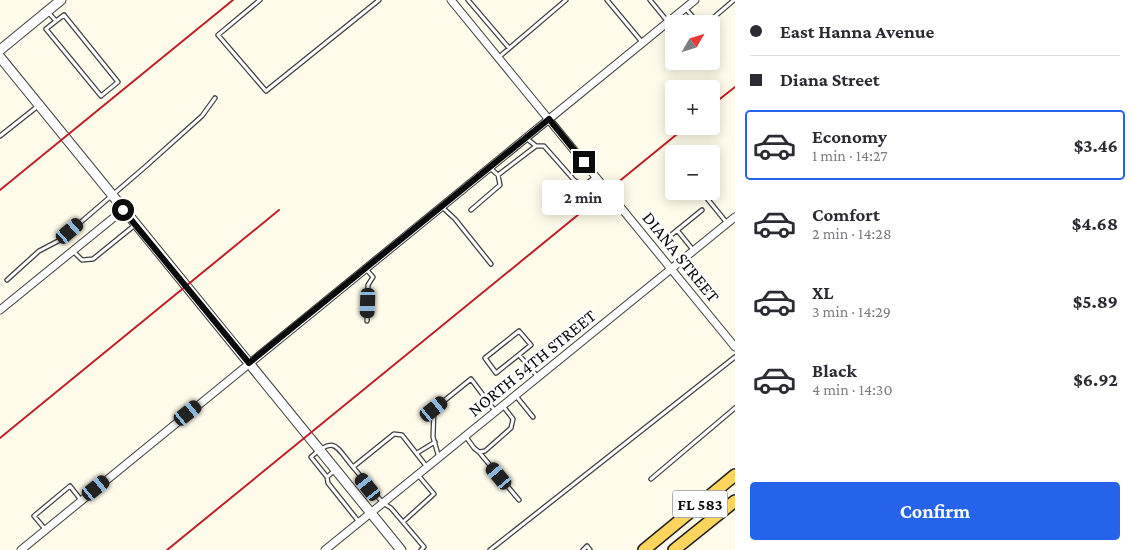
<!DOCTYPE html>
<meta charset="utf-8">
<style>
:root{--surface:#fff;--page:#f7f7f7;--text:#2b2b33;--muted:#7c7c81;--line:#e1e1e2;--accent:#2563eb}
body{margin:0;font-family:"Crimson Pro",serif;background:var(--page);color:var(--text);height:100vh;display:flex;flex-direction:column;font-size:19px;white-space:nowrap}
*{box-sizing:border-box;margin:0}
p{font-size:16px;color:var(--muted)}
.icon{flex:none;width:28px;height:28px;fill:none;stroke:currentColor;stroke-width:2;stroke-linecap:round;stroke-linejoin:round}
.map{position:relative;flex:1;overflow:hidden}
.side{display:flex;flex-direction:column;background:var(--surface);width:400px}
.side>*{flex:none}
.banner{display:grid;align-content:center;height:110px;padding:0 15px;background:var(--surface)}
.needle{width:32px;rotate:51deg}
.controls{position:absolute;left:665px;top:15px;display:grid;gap:10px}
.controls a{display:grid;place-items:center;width:55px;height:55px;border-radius:5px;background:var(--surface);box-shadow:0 2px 12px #0003;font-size:25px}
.end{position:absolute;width:22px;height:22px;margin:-11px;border:6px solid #0b0b0b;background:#fff;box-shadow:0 0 0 2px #fff}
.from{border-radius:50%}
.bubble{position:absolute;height:35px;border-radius:5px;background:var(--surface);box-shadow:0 2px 12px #0003;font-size:16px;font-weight:700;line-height:35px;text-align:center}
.car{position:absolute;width:15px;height:30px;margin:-15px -8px;border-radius:6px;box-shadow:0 0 4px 1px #0007;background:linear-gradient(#222 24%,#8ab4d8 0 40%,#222 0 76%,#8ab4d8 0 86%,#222 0)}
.banner b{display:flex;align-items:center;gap:18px;height:48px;font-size:19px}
.banner b+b{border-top:1px solid var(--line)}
.banner i{width:12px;height:12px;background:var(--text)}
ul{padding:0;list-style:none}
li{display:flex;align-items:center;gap:15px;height:70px;margin:0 10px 8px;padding:0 5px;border:2px solid transparent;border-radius:5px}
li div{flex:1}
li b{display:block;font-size:19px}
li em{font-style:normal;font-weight:700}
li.selected{border-color:var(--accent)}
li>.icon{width:45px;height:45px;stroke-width:1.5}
.primary-button{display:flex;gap:10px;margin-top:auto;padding:10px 15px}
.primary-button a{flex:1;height:58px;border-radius:5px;background:var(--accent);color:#fff;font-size:20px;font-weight:700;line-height:58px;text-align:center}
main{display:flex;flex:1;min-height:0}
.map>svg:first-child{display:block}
</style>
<main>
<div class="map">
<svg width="735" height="550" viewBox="0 0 735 550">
<rect width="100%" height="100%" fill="#fffbea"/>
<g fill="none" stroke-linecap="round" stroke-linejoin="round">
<defs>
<path id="service" d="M260,0L218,35L266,91L379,0
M468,0L509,48
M607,0L642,42
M650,0L668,22
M686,9L699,24
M48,12L56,21L46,29L101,96L118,82L64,15L56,21
M706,24L734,0
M499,57L566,0
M0,136L38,106
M526,138L536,146H544L574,180L584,186L595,177
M670,153L674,157
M490,168L498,175L536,146
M701,191L727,223
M442,207L455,219L491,264
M471,210L500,185L498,175
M677,230L694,251
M665,240L702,210
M73,251L82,260L93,259L135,225
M366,269L373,277L368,285L367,321
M7,280L39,251L60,240L145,167L202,116L215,98
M519,331L531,345L496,373L485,358Z
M519,355L538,377
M516,396L533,417
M466,437L474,448L479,452L485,451L511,428L513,419L503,406
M479,452L519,500
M417,453L435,442
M439,458L433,437L434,409L471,379L495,411
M334,471L327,477L328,483L359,522
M327,477L311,457C335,435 336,447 353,467
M651,479L735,408
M403,522L434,494L418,475
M45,529L34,516L70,486L81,500
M421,550L424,547L391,508L383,503L353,467L394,434L402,435L427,467
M490,550L735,357
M583,550L587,546L590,550"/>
<path id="minor" d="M451,0L735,347
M0,310L123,210
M21,550L695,0
M325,550L735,217"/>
<path id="tertiary" d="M0,50L61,0
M0,57L401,550"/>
<path id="primary" d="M644,550L735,475
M674,550L735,501"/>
</defs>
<use href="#service" stroke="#3e3e3e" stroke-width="5.5"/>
<use href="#minor" stroke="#3e3e3e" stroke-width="9"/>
<use href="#tertiary" stroke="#3e3e3e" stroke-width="11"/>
<use href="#primary" stroke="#1c1c1c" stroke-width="14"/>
<use href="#service" stroke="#fff" stroke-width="3"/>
<use href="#minor" stroke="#fff" stroke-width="7"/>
<use href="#tertiary" stroke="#fff" stroke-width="9"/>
<use href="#primary" stroke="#fdd55c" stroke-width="11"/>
<path stroke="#bf2028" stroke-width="2" d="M711,106L735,87
M0,190L233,0
M0,438L279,210
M167,550L687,126"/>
</g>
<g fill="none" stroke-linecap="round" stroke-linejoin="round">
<path stroke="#0b0b0b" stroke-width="6" d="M123,210L249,363L549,119L584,162"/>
</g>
<g text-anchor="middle" stroke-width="5" stroke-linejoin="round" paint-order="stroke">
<rect fill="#fff" stroke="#545454" stroke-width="1" x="672.5" y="490.5" width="55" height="27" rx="4"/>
<g font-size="16" font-weight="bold" fill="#0b0b0b">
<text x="700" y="510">FL 583</text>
</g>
<g font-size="18" fill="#0b0b0b" stroke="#fff">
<text transform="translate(681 257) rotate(51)" y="6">DIANA STREET</text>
<text transform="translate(532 363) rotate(-39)" y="6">NORTH 54TH STREET</text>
</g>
</g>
</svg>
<div class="controls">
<a><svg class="needle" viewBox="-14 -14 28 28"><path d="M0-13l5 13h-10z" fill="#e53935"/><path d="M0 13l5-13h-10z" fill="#7c7c81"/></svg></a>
<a>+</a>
<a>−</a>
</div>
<i class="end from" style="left:123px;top:210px"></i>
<i class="end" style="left:584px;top:162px"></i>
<div class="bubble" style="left:542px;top:180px;width:82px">2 min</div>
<i class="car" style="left:70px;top:231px;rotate:49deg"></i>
<i class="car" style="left:368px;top:303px;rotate:182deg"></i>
<i class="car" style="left:434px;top:409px;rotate:51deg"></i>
<i class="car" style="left:188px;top:413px;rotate:51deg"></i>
<i class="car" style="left:499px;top:476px;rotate:320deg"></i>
<i class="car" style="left:368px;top:487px;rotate:321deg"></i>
<i class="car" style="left:96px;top:488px;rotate:51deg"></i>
</div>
<section class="side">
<div class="banner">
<b><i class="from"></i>East Hanna Avenue</b>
<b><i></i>Diana Street</b>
</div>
<ul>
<li class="selected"><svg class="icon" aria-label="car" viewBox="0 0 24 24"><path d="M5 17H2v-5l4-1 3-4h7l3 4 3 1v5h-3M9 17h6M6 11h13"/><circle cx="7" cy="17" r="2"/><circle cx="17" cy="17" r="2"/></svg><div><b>Economy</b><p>1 min · 14:27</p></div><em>$3.46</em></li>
<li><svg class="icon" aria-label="car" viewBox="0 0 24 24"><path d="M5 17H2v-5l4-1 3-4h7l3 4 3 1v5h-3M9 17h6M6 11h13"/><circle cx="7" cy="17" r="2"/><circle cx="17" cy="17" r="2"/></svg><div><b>Comfort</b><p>2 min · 14:28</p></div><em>$4.68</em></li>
<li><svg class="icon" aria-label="car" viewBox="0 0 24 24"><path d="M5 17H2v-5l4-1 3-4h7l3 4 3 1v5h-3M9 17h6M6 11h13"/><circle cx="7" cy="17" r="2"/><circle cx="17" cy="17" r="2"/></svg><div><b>XL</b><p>3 min · 14:29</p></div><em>$5.89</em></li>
<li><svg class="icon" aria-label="car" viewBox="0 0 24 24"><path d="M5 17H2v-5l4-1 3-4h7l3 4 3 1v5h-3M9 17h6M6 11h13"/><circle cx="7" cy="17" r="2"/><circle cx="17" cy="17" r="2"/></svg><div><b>Black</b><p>4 min · 14:30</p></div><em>$6.92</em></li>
</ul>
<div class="primary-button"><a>Confirm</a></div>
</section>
</main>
